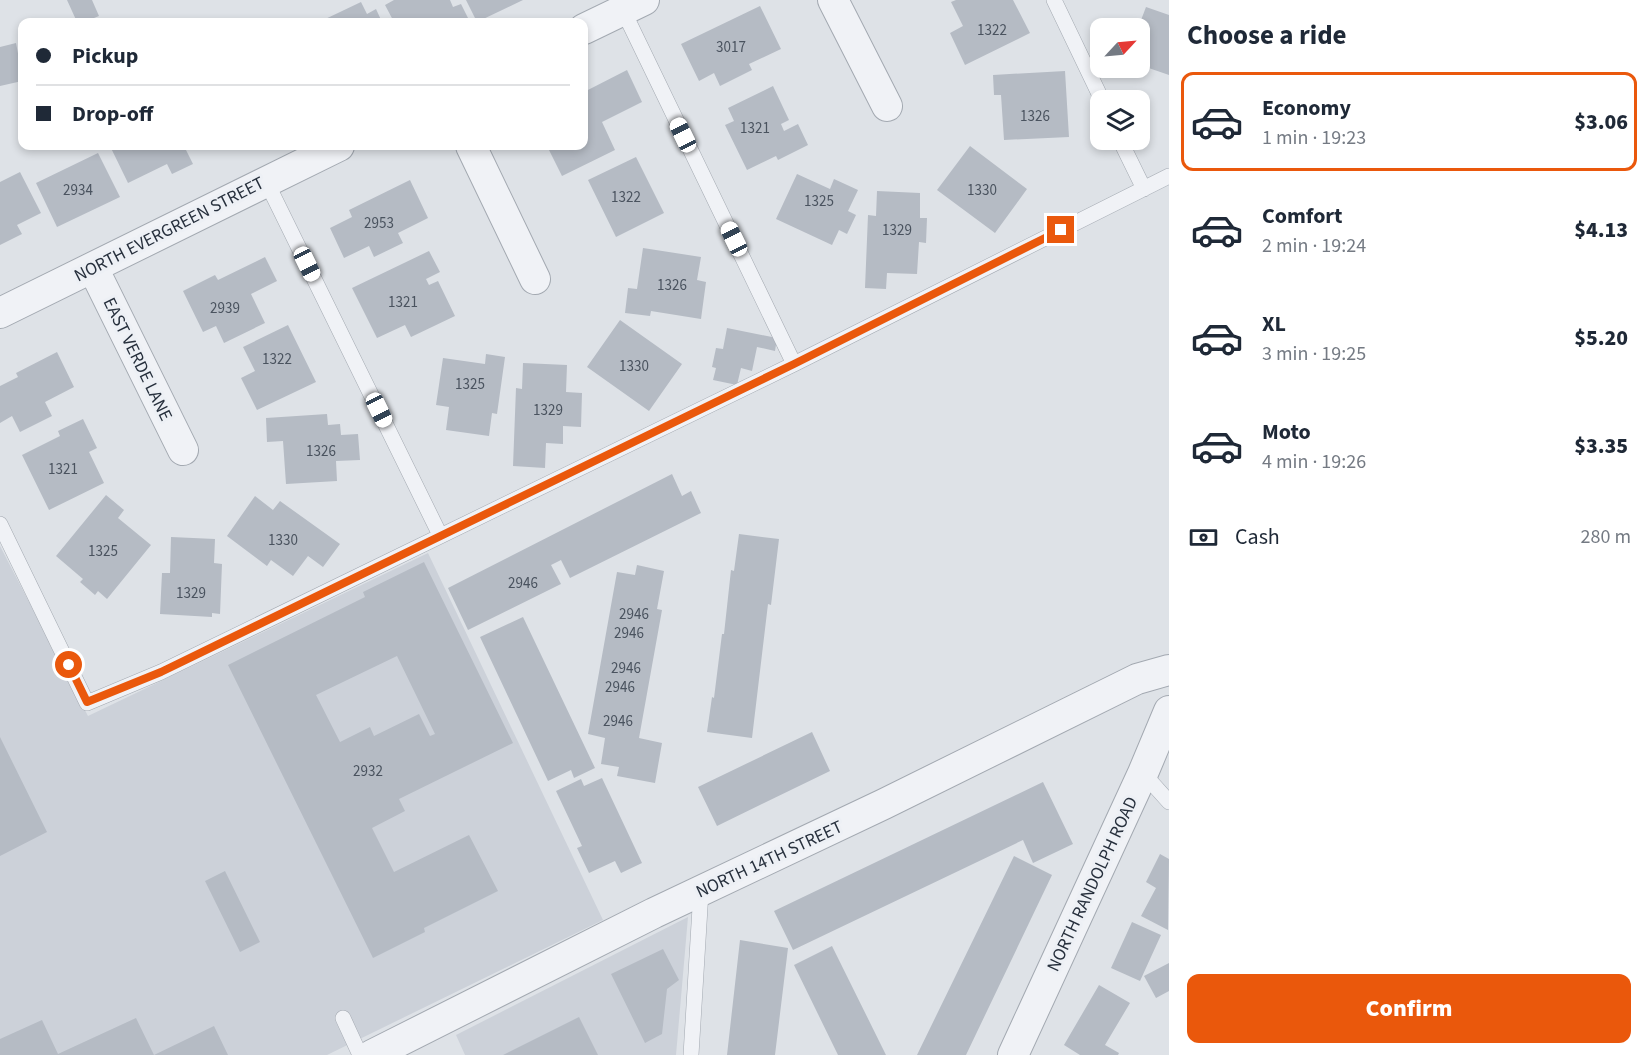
<!DOCTYPE html>
<meta charset="utf-8">
<style>
:root{--surface:#fff;--page:#f6f6f7;--text:#1f2937;--muted:#747a83;--line:#e0e1e3;--accent:#ea580c}
body{margin:0;font-family:"Source Sans 3",sans-serif;background:var(--page);color:var(--text);height:100vh;display:flex;flex-direction:column;font-size:22px;white-space:nowrap}
*{box-sizing:border-box;margin:0}
p{font-size:20px;color:var(--muted)}
.icon{flex:none;width:33px;height:33px;fill:none;stroke:currentColor;stroke-width:2;stroke-linecap:round;stroke-linejoin:round}
.map{position:relative;flex:1;overflow:hidden}
.side{display:flex;flex-direction:column;background:var(--surface);width:480px}
.side>*{flex:none}
.top-card{position:absolute;left:18px;top:18px;width:570px;height:132px;border-radius:12px;box-shadow:0 3px 9px #0003;display:grid;align-content:center;height:132px;padding:0 18px;background:var(--surface)}
.needle{width:39px;rotate:64deg}
.fabs{position:absolute;left:1090px;top:18px;display:grid;gap:12px}
.fabs a{display:grid;place-items:center;width:60px;height:60px;border-radius:12px;background:var(--surface);box-shadow:0 3px 9px #0003;font-size:30px}
.end{position:absolute;width:27px;height:27px;margin:-14px;border:8px solid #ea580c;background:#fff;box-shadow:0 0 0 3px #fff}
.from{border-radius:50%}
.car{position:absolute;width:18px;height:36px;margin:-18px -9px;border-radius:8px;box-shadow:0 0 4px 2px #0007;background:linear-gradient(#fff 24%,#345 0 40%,#fff 0 76%,#345 0 86%,#fff 0)}
.top-card b{display:flex;align-items:center;gap:21px;height:57px;font-size:22px}
.top-card b+b{border-top:2px solid var(--line)}
.top-card i{width:15px;height:15px;background:var(--text)}
ul{padding:0;list-style:none}
li{display:flex;align-items:center;gap:18px;height:99px;margin:0 12px 9px;padding:0 6px;border:3px solid transparent;border-radius:12px}
li div{flex:1}
li b{display:block;font-size:22px}
li em{font-style:normal;font-weight:800}
li.on{border-color:var(--accent)}
li>.icon{width:54px;height:54px;stroke-width:1.5}
h2{padding:0 18px;font-size:27px;line-height:72px}
.pay{display:flex;align-items:center;gap:15px;height:66px;padding:0 18px;font-size:22px}
.pay p{margin-inline-start:auto}
.cta{display:flex;gap:12px;margin-top:auto;padding:12px 18px}
.cta a{flex:1;height:69px;border-radius:12px;background:var(--accent);color:#fff;font-size:24px;font-weight:800;line-height:69px;text-align:center}
main{display:flex;flex:1;min-height:0}
.map>svg:first-child{display:block}
</style>
<main>
<div class="map">
<svg width="1169" height="1055" viewBox="0 0 1169 1055">
<rect width="100%" height="100%" fill="#dee2e7"/>
<path fill="#ccd1d9" d="M0,546L88,716L428,553L603,920L327,1055H0Z
M688,917L676,1055H465L456,1035Z"/>
<path fill="#b5bbc4" fill-rule="evenodd" d="M67,0H92L99,16L84,22H77Z
M394,0H450L453,7L461,4L470,22H394L385,5Z
M466,0H523L477,22Z
M956,0H1013L1030,33L965,65L950,33L963,26L951,2Z
M361,2L367,14L376,9L382,22H319Z
M760,6L781,49L749,64L752,70L720,86L714,73L699,81L681,44Z
M1146,7L1169,15V75L1140,65V28H1138Z
M16,43L22,74V81L0,86V47Z
M627,70L642,102L602,122L615,150L562,176L547,146H584V92Z
M1065,71L1069,137L1004,140L1001,95H994L993,75Z
M773,86L789,120L781,124L784,131L798,124L808,145L778,160L776,156L747,170L725,125L734,121L728,108Z
M110,146H184L193,164L172,174L167,164L128,183Z
M970,146L1027,189L995,233L937,190Z
M98,153L120,197L57,227L36,183Z
M636,157L664,213L616,237L588,180Z
M20,172L41,213L17,225L22,234L0,245V182Z
M797,174L830,189L834,179L858,190L848,211L856,215L847,234L839,230L832,245L776,219Z
M410,180L428,218L398,233L403,243L374,257L369,246L344,258L330,228L352,217L349,210Z
M877,191L920,193V218H927L926,243L919,242L917,274L887,273L886,289L865,288L868,215L876,216Z
M643,248L701,257L697,280L706,282L701,319L651,311L650,316L625,313L628,288L637,289Z
M429,251L440,272L426,279L429,285L438,281L455,316L411,337L405,325L377,338L352,288Z
M265,257L277,281L251,294L265,323L224,343L216,326L203,332L183,291L215,275L218,280Z
M620,320L682,364L649,411L587,367Z
M288,325L316,382L257,410L241,378L255,371L243,347Z
M727,328L777,338L775,351L757,347L752,371L741,368L737,385L713,380L716,368L712,367L716,348L723,349Z
M57,352L74,387L45,402L52,416L20,432L12,416L0,423V386L18,377L16,373Z
M486,354L505,357L497,414L492,413L489,436L446,430L449,407L436,405L443,358L485,364Z
M523,363L567,365L566,392L582,393L581,427L563,426V444L546,443L545,468L513,466L516,388L522,389Z
M327,414L328,425L340,424L341,435L358,434L360,460L336,461L337,481L286,484L283,441L267,442L266,418Z
M83,419L97,448L89,452L104,483L49,510L22,455L60,436L58,431Z
M672,474L682,496L691,491L701,513L570,578L561,560L551,565L561,584L468,630L448,588Z
M106,495L124,510L118,518L151,545L107,599L98,591L95,595L80,582L83,579L56,556Z
M255,496L273,510L280,501L340,544L323,567L308,556L293,576L271,560L267,566L227,536Z
M739,534L779,539L771,605L768,604L752,738L707,732L712,697L714,698L722,634H724L731,570L734,571Z
M171,537L215,539L214,563L222,564L220,614L212,613V617L160,614L162,573H170Z
M424,562L513,743L399,799L405,811L372,828L394,872L469,835L498,891L424,928L425,932L373,958L228,665L365,597L363,592ZM397,656L435,734L430,736L419,714L374,736L370,727L340,742L316,695Z
M637,565L664,571L657,609L662,610L639,738L662,743L655,783L617,776L619,767L601,764L605,738L588,734L617,572L635,575Z
M523,617L595,768L574,778L571,770L548,781L480,637Z
M812,732L830,771L717,826L698,787Z
M0,737L47,832L0,856Z
M602,778L642,863L621,873L615,861L589,873L577,848L582,846L556,791L581,779L584,786Z
M1043,782L1073,844L1033,863L1023,840L793,950L774,911Z
M1160,854L1169,859L1168,930L1141,916L1156,888L1146,882Z
M1014,856L1052,875L966,1055H917Z
M225,871L260,942L240,952L205,881Z
M1132,922L1161,935L1140,981L1111,968Z
M740,940L788,948L775,1055H727Z
M832,946L886,1055H838L794,965Z
M663,949L679,980L667,989L662,1034L645,1043L611,974Z
M1169,963V991L1156,998L1144,976Z
M1099,985L1130,1003L1105,1045L1119,1053L1118,1055H1080L1064,1045Z
M579,1017L598,1055H503Z
M136,1018L154,1055L214,1026L228,1055H0V1039L42,1020L58,1054Z"/>
<g fill="none" stroke-linecap="round" stroke-linejoin="round">
<defs>
<path id="lane" d="M1054,0L1102,100
M623,10L794,364
M1120,140L1144,189
M266,181L440,535
M0,524L87,703L161,672L794,364L1169,176
M1143,773L1169,802
M343,1018L360,1055
M691,1055L701,891"/>
<path id="street" d="M833,0L887,106
M584,29L644,0
M471,146L535,279
M93,268L183,450
M0,313L339,146
M372,1055L654,913L884,804L1137,679L1169,670
M1013,1055L1143,773L1169,711"/>
</defs>
<use href="#lane" stroke="#a3a9b1" stroke-width="16"/>
<use href="#street" stroke="#a3a9b1" stroke-width="32"/>
<use href="#lane" stroke="#f0f2f6" stroke-width="15"/>
<use href="#street" stroke="#f0f2f6" stroke-width="30"/>
</g>
<g fill="none" stroke-linecap="round" stroke-linejoin="round">
<path stroke="#ea580c" stroke-width="8" d="M69,665L87,702L161,672L794,364L1061,230"/>
</g>
<g text-anchor="middle" stroke-width="6" stroke-linejoin="round" paint-order="stroke">
<g font-size="15" fill="#4a535f">
<text x="992" y="35">1322</text>
<text x="731" y="52">3017</text>
<text x="1035" y="121">1326</text>
<text x="755" y="133">1321</text>
<text x="78" y="195">2934</text>
<text x="982" y="195">1330</text>
<text x="626" y="202">1322</text>
<text x="819" y="206">1325</text>
<text x="379" y="228">2953</text>
<text x="897" y="235">1329</text>
<text x="672" y="290">1326</text>
<text x="403" y="307">1321</text>
<text x="225" y="313">2939</text>
<text x="277" y="364">1322</text>
<text x="634" y="371">1330</text>
<text x="470" y="389">1325</text>
<text x="548" y="415">1329</text>
<text x="321" y="456">1326</text>
<text x="63" y="474">1321</text>
<text x="283" y="545">1330</text>
<text x="103" y="556">1325</text>
<text x="523" y="588">2946</text>
<text x="191" y="598">1329</text>
<text x="634" y="619">2946</text>
<text x="629" y="638">2946</text>
<text x="626" y="673">2946</text>
<text x="620" y="692">2946</text>
<text x="618" y="726">2946</text>
<text x="368" y="776">2932</text>
</g>
<g font-size="18" fill="#27303d" stroke="#edf0f5">
<text transform="translate(169 229) rotate(-27)" y="6">NORTH EVERGREEN STREET</text>
<text transform="translate(138 359) rotate(64)" y="6">EAST VERDE LANE</text>
<text transform="translate(769 859) rotate(-25)" y="6">NORTH 14TH STREET</text>
<text transform="translate(1092 884) rotate(-65)" y="6">NORTH RANDOLPH ROAD</text>
</g>
</g>
</svg>
<div class="fabs">
<a><svg class="needle" viewBox="-14 -14 28 28"><path d="M0-13l5 13h-10z" fill="#e53935"/><path d="M0 13l5-13h-10z" fill="#747a83"/></svg></a>
<a><svg class="icon" aria-label="layers" viewBox="0 0 24 24"><path d="M12 4l9 5-9 5-9-5zM3 14l9 5 9-5"/></svg></a>
</div>
<i class="end from" style="left:69px;top:665px"></i>
<i class="end" style="left:1061px;top:230px"></i>
<i class="car" style="left:683px;top:135px;rotate:334deg"></i>
<i class="car" style="left:734px;top:239px;rotate:334deg"></i>
<i class="car" style="left:307px;top:264px;rotate:154deg"></i>
<i class="car" style="left:379px;top:410px;rotate:154deg"></i>
<div class="top-card">
<b><i class="from"></i>Pickup</b>
<b><i></i>Drop-off</b>
</div>
</div>
<section class="side">
<h2>Choose a ride</h2>
<ul>
<li class="on"><svg class="icon" aria-label="car" viewBox="0 0 24 24"><path d="M5 17H2v-5l4-1 3-4h7l3 4 3 1v5h-3M9 17h6M6 11h13"/><circle cx="7" cy="17" r="2"/><circle cx="17" cy="17" r="2"/></svg><div><b>Economy</b><p>1 min · 19:23</p></div><em>$3.06</em></li>
<li><svg class="icon" aria-label="car" viewBox="0 0 24 24"><path d="M5 17H2v-5l4-1 3-4h7l3 4 3 1v5h-3M9 17h6M6 11h13"/><circle cx="7" cy="17" r="2"/><circle cx="17" cy="17" r="2"/></svg><div><b>Comfort</b><p>2 min · 19:24</p></div><em>$4.13</em></li>
<li><svg class="icon" aria-label="car" viewBox="0 0 24 24"><path d="M5 17H2v-5l4-1 3-4h7l3 4 3 1v5h-3M9 17h6M6 11h13"/><circle cx="7" cy="17" r="2"/><circle cx="17" cy="17" r="2"/></svg><div><b>XL</b><p>3 min · 19:25</p></div><em>$5.20</em></li>
<li><svg class="icon" aria-label="car" viewBox="0 0 24 24"><path d="M5 17H2v-5l4-1 3-4h7l3 4 3 1v5h-3M9 17h6M6 11h13"/><circle cx="7" cy="17" r="2"/><circle cx="17" cy="17" r="2"/></svg><div><b>Moto</b><p>4 min · 19:26</p></div><em>$3.35</em></li>
</ul>
<div class="pay"><svg class="icon" aria-label="cash" viewBox="0 0 24 24"><path d="M3 7h18v10H3z"/><circle cx="12" cy="12" r="2"/></svg>Cash<p>280 m</p></div>
<div class="cta"><a>Confirm</a></div>
</section>
</main>
